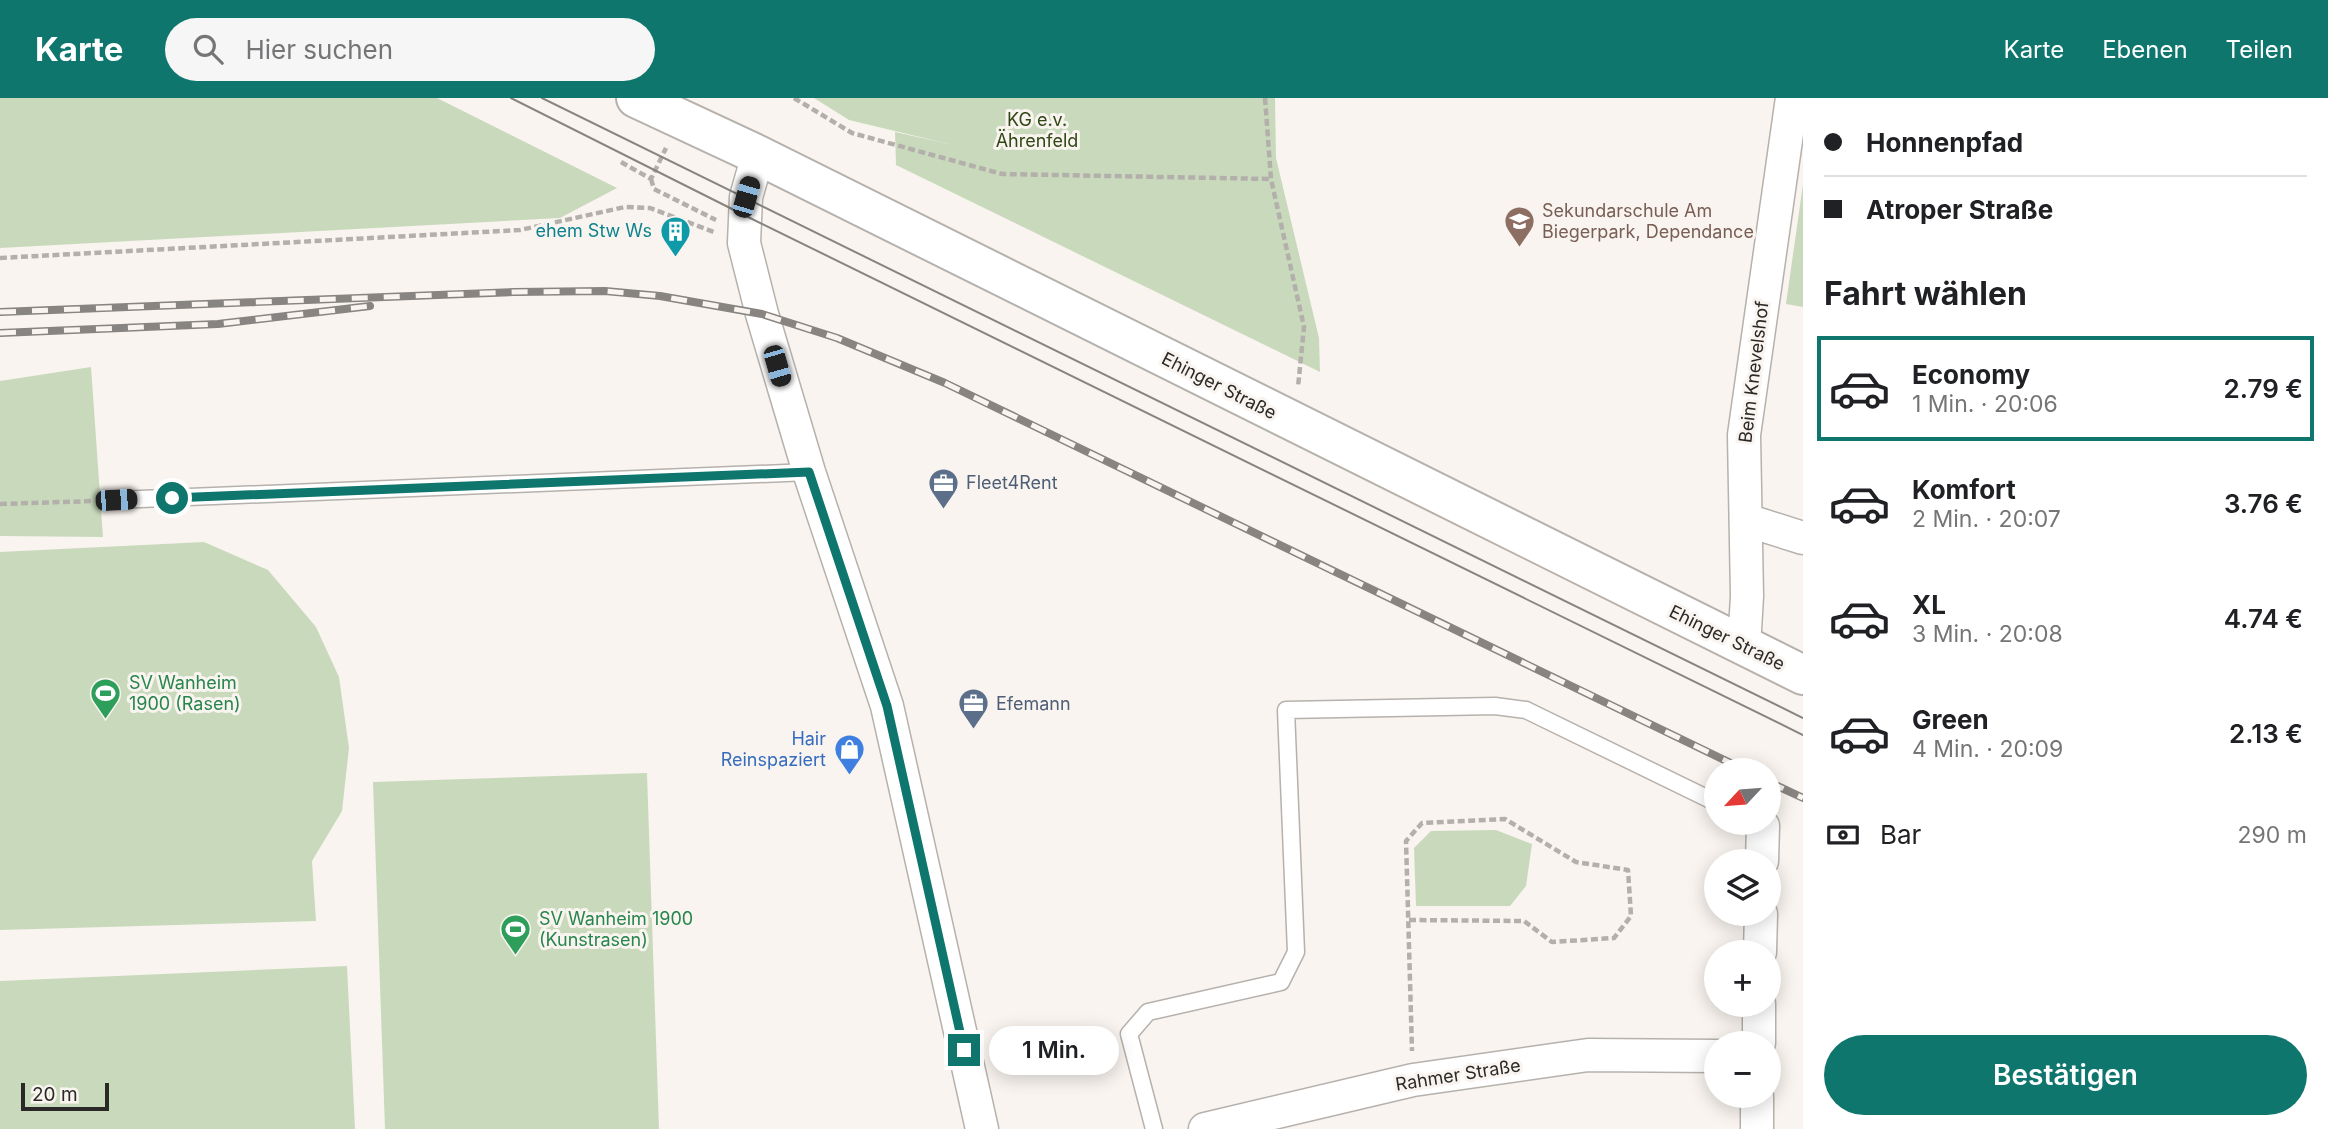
<!DOCTYPE html>
<html lang="de">
<meta charset="utf-8">
<style>
:root{--surface:#fff;--page:#f6f6f6;--text:#202124;--muted:#757577;--line:#e0e0e0;--accent:#0f766e}
body{margin:0;font-family:Inter,sans-serif;background:var(--page);color:var(--text);height:100vh;display:flex;flex-direction:column;font-size:26px;white-space:nowrap}
*{box-sizing:border-box;margin:0}
p{font-size:23px;color:var(--muted)}
.icon{flex:none;width:38px;height:38px;fill:none;stroke:currentColor;stroke-width:2;stroke-linecap:round;stroke-linejoin:round}
.map{position:relative;flex:1;overflow:hidden}
.sheet{display:flex;flex-direction:column;background:var(--surface);width:525px}
.sheet>*{flex:none}
.guide{display:grid;align-content:center;height:154px;padding:0 21px;background:var(--surface)}
.needle{width:46px;rotate:244deg}
.tools{position:absolute;left:1704px;top:660px;display:grid;gap:14px}
.tools a{display:grid;place-items:center;width:77px;height:77px;border-radius:50%;background:var(--surface);box-shadow:0 4px 18px #0003;font-size:35px}
.scale{position:absolute;left:21px;bottom:18px;width:88px;box-sizing:border-box;padding-left:7px;border:4px solid #2a2927;border-top:0;font-size:19px;line-height:24px;white-space:nowrap;color:#2a2927;-webkit-text-stroke:5px #f9f4ef;paint-order:stroke}
.end{position:absolute;width:32px;height:32px;margin:-16px;border:9px solid #0f766e;background:#fff;box-shadow:0 0 0 4px #fff}
.from{border-radius:50%}
.bubble{position:absolute;height:49px;border-radius:24px;background:var(--surface);box-shadow:0 4px 18px #0003;font-size:23px;font-weight:600;line-height:49px;text-align:center}
.car{position:absolute;width:21px;height:42px;margin:-21px -10px;border-radius:9px;box-shadow:0 0 5px 2px #0007;background:linear-gradient(#222 24%,#8ab4d8 0 40%,#222 0 76%,#8ab4d8 0 86%,#222 0)}
.guide b{display:flex;align-items:center;gap:24px;height:66px;font-size:26px}
.guide b+b{border-top:2px solid var(--line)}
.guide i{width:18px;height:18px;background:var(--text)}
ul{padding:0;list-style:none}
li{display:flex;align-items:center;gap:21px;height:105px;margin:0 14px 10px;padding:0 7px;border:4px solid transparent;border-radius:0px}
li div{flex:1}
li b{display:block;font-size:26px}
li em{font-style:normal;font-weight:600}
li.selected{border-color:var(--accent)}
li>.icon{width:63px;height:63px;stroke-width:1.5}
h2{padding:0 21px;font-size:32px;line-height:84px}
.pay{display:flex;align-items:center;gap:18px;height:77px;padding:0 21px;font-size:26px}
.pay p{margin-inline-start:auto}
.button{display:flex;gap:14px;margin-top:auto;padding:14px 21px}
.button a{flex:1;height:80px;border-radius:42px;background:var(--accent);color:#fff;font-size:28px;font-weight:600;line-height:80px;text-align:center}
header{display:flex;align-items:center;gap:42px;box-sizing:border-box;height:98px;padding:0 35px;background:var(--accent);color:#fff}
header strong{font-size:33px}
nav{display:flex;gap:38px;margin-inline-start:auto;font-size:24px}
.search{width:490px;height:63px;background:var(--page);display:flex;align-items:center;gap:18px;box-sizing:border-box;padding:0 24px;border-radius:38px;color:var(--muted);font-size:26px}
main{display:flex;flex:1;min-height:0}
.map>svg:first-child{display:block}
</style>
<header>
<strong>Karte</strong>
<div class="search"><svg class="icon" aria-label="search" viewBox="0 0 24 24"><circle cx="10" cy="10" r="6"/><path d="M15 15l6 6"/></svg>Hier suchen</div>
<nav><a>Karte</a><a>Ebenen</a><a>Teilen</a></nav>
</header>
<main>
<div class="map">
<svg width="1803" height="1031" viewBox="0 0 1803 1031">
<rect width="100%" height="100%" fill="#f9f4ef"/>
<path fill="#c9dabc" d="M0,0H437L617,90L560,120L0,150Z
M814,0H1275L1276,60L1319,240L1320,274L896,67L895,34L949,46L849,22Z
M1803,86V209L1786,206Z
M91,269L103,439L0,438V283Z
M204,444L268,472L316,529L339,579L349,650L342,713L312,763L316,823L0,832V454Z
M647,675L659,1031H385L373,684Z
M1496,732L1532,746L1526,788L1510,808H1416L1414,750L1431,733Z
M347,868L355,1031H0V883Z"/>
<g fill="none" stroke-linecap="round" stroke-linejoin="round">
<defs>
<path id="lane" d="M116,402L809,374
M1154,1031L1129,936L1148,914L1281,884L1296,854L1286,612L1495,608L1526,612L1717,705"/>
<path id="street" d="M758,57L746,99L744,145L762,216L809,374L887,608L982,1031
M1746,422L1803,440
M1744,549L1747,498L1744,337L1792,0
M1762,763L1763,728
M1760,854L1761,816
M1759,945V906
M1205,1031L1413,982L1588,957L1717,958
M1757,1031V998"/>
<path id="secondary" d="M636,0L758,57L1803,577"/>
</defs>
<use href="#lane" stroke="#b6b1ac" stroke-width="19"/>
<use href="#street" stroke="#b6b1ac" stroke-width="35"/>
<use href="#secondary" stroke="#b6b1ac" stroke-width="42"/>
<path stroke="#b3afab" stroke-width="4.5" stroke-dasharray="7 3.5" stroke-linecap="butt" d="M794,0L852,35L1002,76L1271,81
M1265,0L1271,81L1304,229L1298,289
M621,64L651,81L666,50
M651,81L654,91L716,122
M0,160L520,132L625,109L650,110L714,134
M0,406L94,403
M1409,822L1524,823L1552,844L1614,840L1631,818L1628,772L1576,764L1505,721L1422,725L1406,743L1412,953"/>
<use href="#lane" stroke="#fff" stroke-width="16"/>
<use href="#street" stroke="#fff" stroke-width="32"/>
<use href="#secondary" stroke="#fff" stroke-width="38"/>
<path stroke="#878481" stroke-width="2" d="M511,0L744,117L1803,637
M542,0L1803,620"/>
<defs>
<path id="rail" d="M0,214L514,194L605,193L660,198L762,216L837,240L945,285L1745,672
M0,235L218,226L370,208
M1769,684L1803,700"/>
</defs>
<use href="#rail" stroke="#878481" stroke-width="8"/>
<use href="#rail" stroke="#f9f4ef" stroke-width="5" stroke-dasharray="16" stroke-linecap="butt"/>
</g>
<g fill="none" stroke-linecap="round" stroke-linejoin="round">
<path stroke="#0f766e" stroke-width="9" d="M172,400L809,374L887,608L964,952"/>
</g>
<defs>
<symbol id="school-pin" viewBox="-11 -11 22 30"><path d="M0 17L-7.5 6A9.5 9.5 0 1 1 7.5 6Z" fill="#8d6e63" stroke="#f9f4ef"/><path d="M0-5L7-2L0 1L-7-2ZM-4 1L0 2.5L4 1V4Q0 6-4 4Z" fill="#fff"/></symbol>
<symbol id="building-pin" viewBox="-11 -11 22 30"><path d="M0 17L-7.5 6A9.5 9.5 0 1 1 7.5 6Z" fill="#0f9aa8" stroke="#f9f4ef"/><path d="M-4-6H4V6H1V3H-1V6H-4ZM-2.5-4.3h1.7v1.8h-1.7ZM.8-4.3h1.7v1.8H.8ZM-2.5-1h1.7V.8h-1.7ZM.8-1h1.7V.8H.8Z" fill="#fff"/></symbol>
<symbol id="office-pin" viewBox="-11 -11 22 30"><path d="M0 17L-7.5 6A9.5 9.5 0 1 1 7.5 6Z" fill="#5c6f8a" stroke="#f9f4ef"/><path d="M-6-3h4V-5.5h4V-3h4V5H-6ZM-1-4.5V-3h2v-1.5ZM-6 0V1H6V0Z" fill="#fff"/></symbol>
<symbol id="stadium-pin" viewBox="-11 -11 22 30"><path d="M0 17L-7.5 6A9.5 9.5 0 1 1 7.5 6Z" fill="#2e9e5b" stroke="#f9f4ef"/><path d="M0-5a6.5 5 0 1 0 0 10a6.5 5 0 1 0 0-10ZM-3.5-1.8h7v3.6h-7Z" fill="#fff"/></symbol>
<symbol id="shop-pin" viewBox="-11 -11 22 30"><path d="M0 17L-7.5 6A9.5 9.5 0 1 1 7.5 6Z" fill="#3f7fe0" stroke="#f9f4ef"/><path d="M-5-2.5h2.3a2.7 3.5 0 0 1 5.4 0H5L5.5 6h-11ZM-1.5-2.5h3a1.5 2.3 0 0 0-3 0Z" fill="#fff"/></symbol>
</defs>
<g fill-rule="evenodd">
<use href="#school-pin" x="1502" y="106" width="35" height="47"/>
<use href="#building-pin" x="658" y="116" width="35" height="47"/>
<use href="#office-pin" x="926" y="368" width="35" height="47"/>
<use href="#stadium-pin" x="88" y="578" width="35" height="47"/>
<use href="#office-pin" x="956" y="588" width="35" height="47"/>
<use href="#shop-pin" x="832" y="634" width="35" height="47"/>
<use href="#stadium-pin" x="498" y="814" width="35" height="47"/>
</g>
<g text-anchor="middle" stroke-width="6" stroke-linejoin="round" paint-order="stroke">
<g font-size="18" fill="#2f4815" stroke="#f9f4ef">
<text x="1037" y="28">KG e.v.<tspan x="1037" dy="21">Ährenfeld</tspan></text>
</g>
<g font-size="18" fill="#785e54" stroke="#f9f4ef" text-anchor="start">
<text x="1542" y="119">Sekundarschule Am<tspan x="1542" dy="21">Biegerpark, Dependance</tspan></text>
</g>
<g font-size="18" fill="#0d838f" stroke="#f9f4ef" text-anchor="end">
<text x="652" y="139">ehem Stw Ws</text>
</g>
<g font-size="18" fill="#2a2927" stroke="#f9f4ef">
<text transform="translate(1754 274) rotate(-83)" y="6">Beim Knevelshof</text>
<text transform="translate(1219 288) rotate(27)" y="6">Ehinger Straße</text>
<text transform="translate(1727 540) rotate(26)" y="6">Ehinger Straße</text>
<text transform="translate(1458 977) rotate(-9)" y="6">Rahmer Straße</text>
</g>
<g font-size="18" fill="#4e5e75" stroke="#f9f4ef" text-anchor="start">
<text x="966" y="391">Fleet4Rent</text>
<text x="996" y="612">Efemann</text>
</g>
<g font-size="18" fill="#27864d" stroke="#f9f4ef" text-anchor="start">
<text x="129" y="591">SV Wanheim<tspan x="129" dy="21">1900 (Rasen)</tspan></text>
<text x="539" y="827">SV Wanheim 1900<tspan x="539" dy="21">(Kunstrasen)</tspan></text>
</g>
<g font-size="18" fill="#366cbe" stroke="#f9f4ef" text-anchor="end">
<text x="826" y="647">Hair<tspan x="826" dy="21">Reinspaziert</tspan></text>
</g>
</g>
</svg>
<div class="tools">
<a><svg class="needle" viewBox="-14 -14 28 28"><path d="M0-13l5 13h-10z" fill="#e53935"/><path d="M0 13l5-13h-10z" fill="#757577"/></svg></a>
<a><svg class="icon" aria-label="layers" viewBox="0 0 24 24"><path d="M12 4l9 5-9 5-9-5zM3 14l9 5 9-5"/></svg></a>
<a>+</a>
<a>−</a>
</div>
<div class="scale">20 m</div>
<i class="end from" style="left:172px;top:400px"></i>
<i class="end" style="left:964px;top:952px"></i>
<div class="bubble" style="left:989px;top:928px;width:130px">1 Min.</div>
<i class="car" style="left:746px;top:99px;rotate:16deg"></i>
<i class="car" style="left:777px;top:268px;rotate:164deg"></i>
<i class="car" style="left:116px;top:402px;rotate:87deg"></i>
</div>
<section class="sheet">
<div class="guide">
<b><i class="from"></i>Honnenpfad</b>
<b><i></i>Atroper Straße</b>
</div>
<h2>Fahrt wählen</h2>
<ul>
<li class="selected"><svg class="icon" aria-label="car" viewBox="0 0 24 24"><path d="M5 17H2v-5l4-1 3-4h7l3 4 3 1v5h-3M9 17h6M6 11h13"/><circle cx="7" cy="17" r="2"/><circle cx="17" cy="17" r="2"/></svg><div><b>Economy</b><p>1 Min. · 20:06</p></div><em>2.79 €</em></li>
<li><svg class="icon" aria-label="car" viewBox="0 0 24 24"><path d="M5 17H2v-5l4-1 3-4h7l3 4 3 1v5h-3M9 17h6M6 11h13"/><circle cx="7" cy="17" r="2"/><circle cx="17" cy="17" r="2"/></svg><div><b>Komfort</b><p>2 Min. · 20:07</p></div><em>3.76 €</em></li>
<li><svg class="icon" aria-label="car" viewBox="0 0 24 24"><path d="M5 17H2v-5l4-1 3-4h7l3 4 3 1v5h-3M9 17h6M6 11h13"/><circle cx="7" cy="17" r="2"/><circle cx="17" cy="17" r="2"/></svg><div><b>XL</b><p>3 Min. · 20:08</p></div><em>4.74 €</em></li>
<li><svg class="icon" aria-label="car" viewBox="0 0 24 24"><path d="M5 17H2v-5l4-1 3-4h7l3 4 3 1v5h-3M9 17h6M6 11h13"/><circle cx="7" cy="17" r="2"/><circle cx="17" cy="17" r="2"/></svg><div><b>Green</b><p>4 Min. · 20:09</p></div><em>2.13 €</em></li>
</ul>
<div class="pay"><svg class="icon" aria-label="cash" viewBox="0 0 24 24"><path d="M3 7h18v10H3z"/><circle cx="12" cy="12" r="2"/></svg>Bar<p>290 m</p></div>
<div class="button"><a>Bestätigen</a></div>
</section>
</main>
